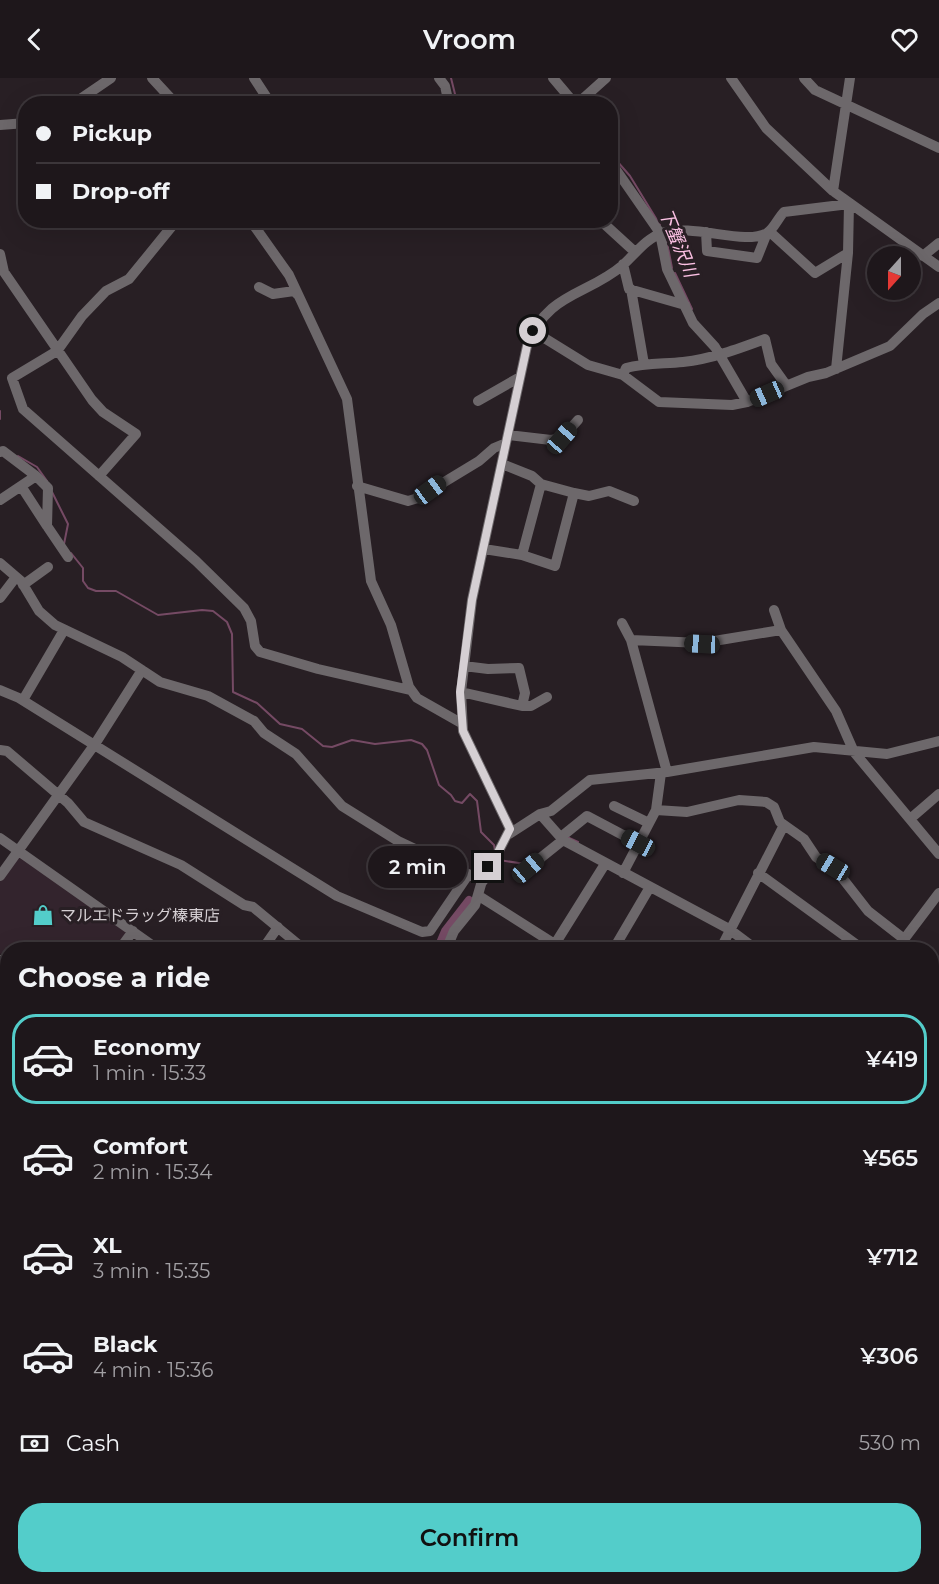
<!DOCTYPE html>
<meta charset="utf-8">
<style>
:root{--surface:#1e171b;--page:#2b2428;--text:#f1f3f6;--muted:#a19fa3;--line:#3c363a;--accent:#53cdca}
body{margin:0;font-family:Montserrat,"Noto Sans JP",sans-serif;background:var(--page);color:var(--text);height:100vh;display:flex;flex-direction:column;font-size:22px;white-space:nowrap}
*{box-sizing:border-box;margin:0}
p{font-size:20px;color:var(--muted)}
.icon{flex:none;width:33px;height:33px;fill:none;stroke:currentColor;stroke-width:2;stroke-linecap:round;stroke-linejoin:round}
.map{position:relative;flex:1;overflow:hidden}
.details{position:absolute;left:0px;top:864px;width:939px;height:642px;display:flex;flex-direction:column;background:var(--surface);border-radius:24px 24px 0 0;box-shadow:0 6px 24px #0002,0 0 0 2px var(--line)}
.details>*{flex:none}
.hud{position:absolute;left:18px;top:18px;width:600px;height:132px;border-radius:24px;box-shadow:0 6px 24px #0002,0 0 0 2px var(--line);display:grid;align-content:center;height:132px;padding:0 18px;background:var(--surface)}
.needle{width:39px;rotate:201deg}
.controls{position:absolute;left:867px;top:168px;display:grid;gap:12px}
.controls a{display:grid;place-items:center;width:54px;height:54px;border-radius:50%;background:var(--surface);box-shadow:0 6px 24px #0002,0 0 0 2px var(--line);font-size:30px}
.end{position:absolute;width:27px;height:27px;margin:-14px;border:8px solid #d5cfd3;background:#111;box-shadow:0 0 0 3px #111}
.from{border-radius:50%}
.bubble{position:absolute;height:42px;border-radius:21px;background:var(--surface);box-shadow:0 6px 24px #0002,0 0 0 2px var(--line);font-size:20px;font-weight:600;line-height:42px;text-align:center}
.car{position:absolute;width:18px;height:36px;margin:-18px -9px;border-radius:8px;box-shadow:0 0 4px 2px #0007;background:linear-gradient(#222 24%,#8ab4d8 0 40%,#222 0 76%,#8ab4d8 0 86%,#222 0)}
.hud b{display:flex;align-items:center;gap:21px;height:57px;font-size:22px}
.hud b+b{border-top:2px solid var(--line)}
.hud i{width:15px;height:15px;background:var(--text)}
ul{padding:0;list-style:none}
li{display:flex;align-items:center;gap:18px;height:90px;margin:0 12px 9px;padding:0 6px;border:3px solid transparent;border-radius:24px}
li div{flex:1}
li b{display:block;font-size:22px}
li em{font-style:normal;font-weight:600}
li.on{border-color:var(--accent)}
li>.icon{width:54px;height:54px;stroke-width:1.5}
h2{padding:0 18px;font-size:27px;line-height:72px}
.pay{display:flex;align-items:center;gap:15px;height:66px;padding:0 18px;font-size:22px}
.pay p{margin-inline-start:auto}
.cta{display:flex;gap:12px;margin-top:auto;padding:12px 18px}
.cta a{flex:1;height:69px;border-radius:24px;background:var(--accent);color:#111;font-size:24px;font-weight:600;line-height:69px;text-align:center}
header{display:flex;justify-content:space-between;align-items:center;height:78px;padding:0 18px;background:var(--surface);font-size:27px;font-weight:600}
.map>svg:first-child{display:block}
</style>
<header><svg class="icon" aria-label="back" viewBox="0 0 24 24"><path d="M15 5l-7 7 7 7"/></svg>Vroom<svg class="icon" aria-label="heart" viewBox="0 0 24 24"><path d="M12 20l-8-8c-3-5 5-10 8-4 3-6 11-1 8 4z"/></svg></header>
<div class="map">
<svg width="939" height="1506" viewBox="0 0 939 1506">
<rect width="100%" height="100%" fill="#281f24"/>
<path fill="#33242d" d="M19,777L128,855L116,871L8,872L7,883L0,875V803Z"/>
<g fill="none" stroke-linecap="round" stroke-linejoin="round">
<path stroke="#754a64" stroke-width="2" d="M451,0L456,20L460,26
M467,26L499,22L502,26
M610,75L630,98L660,147
M667,164L672,190
M675,195L692,231
M0,333V341
M18,378L37,389L47,403
M52,414L68,446L64,466
M71,475L83,490V503L88,510L96,513H116L158,537L202,532L213,533L227,544L232,556L233,614L257,625L280,646L302,651L323,668L332,669L352,662L375,666L411,662L422,666L427,672L439,707L451,717L455,723L462,725L470,716L477,723L481,754L494,767L495,772
M567,759L578,764
M499,782L525,786"/>
<path stroke="#754a64" stroke-width="8" d="M437,872L445,853L469,822
M144,1506L145,1498"/>
<path stroke="#754a64" stroke-width="14" d="M0,902L8,900
M932,1343L939,1352"/>
<path stroke="#6d686b" stroke-width="10" d="M152,0L176,26
M254,0L271,26
M439,0L445,8L449,26
M553,0L575,26
M731,0L766,50L833,113L939,189
M804,0L815,12L939,70
M73,26L111,0
M577,26L606,0
M0,47L26,45
M610,83L660,155L667,191L693,245L715,269L747,324
M833,113L850,0
M177,142L129,201L106,213L82,238L57,273L12,300L23,331L196,483L244,530L251,543L255,568L260,574L318,591L410,612
M250,142L289,197L347,321L371,503L391,547L409,609L417,620L461,645
M600,142L635,174
M706,154L707,173L757,180L767,155
M770,154L815,195L848,175
M0,176L4,194L92,322L103,334L136,356L99,398
M923,178L939,165
M623,186L629,211L685,227
M259,209L273,216L294,213L298,217
M631,211L644,286
M533,253L588,287L623,297L659,324L732,327L747,324L808,299L826,295L890,268L923,236L939,225
M623,297L626,290C645,285 663,286 683,284C711,281 738,271 765,261L771,286L786,307
M478,323L520,299
M508,357L551,362L562,360L578,342
M0,374L3,373L36,398
M21,408L47,448
M357,408L408,423L418,420L479,383L494,370L506,365
M574,415L589,418L609,413L634,423
M0,422L36,398L48,410L47,448L68,479
M484,471L522,477L541,406L532,398L502,386
M522,477L555,488L574,415L541,406
M0,485L21,503L39,533L55,547L122,579L160,604L208,618L254,643L264,655L296,676L342,728L398,763L483,803
M23,507L48,489
M0,520L16,499
M774,532L781,552L836,633L854,674L939,776
M622,545L631,562L667,694
M631,562L702,565L781,552
M464,588L488,591L519,590L525,615L522,628
M0,612L19,620L337,818L422,854L430,853L468,797
M461,614L522,628H531L547,619
M23,622L64,552
M0,672L7,673L68,725L84,744L181,787L244,827L253,829L305,872
M614,728L649,745
M656,732L687,734L739,722L766,724L774,729L780,744L804,761L816,779L836,792L868,833L904,861
M540,736L563,762L729,851L757,872
M910,741L939,716
M509,756L540,736L551,733L590,702L667,694L814,669L887,676L939,663
M561,759L587,738L638,765
M0,760L159,872
M528,790L563,762
M623,795L656,732L661,695
M758,795L864,872
M0,798L95,666L142,592
M479,818L564,872
M555,866L605,786
M119,872L133,853
M262,872L278,849
M446,872L454,853L475,827L484,796L492,786L510,751L463,653L461,614L472,522L527,268C547,214 587,218 623,187C635,176 647,160 662,155C693,145 745,168 767,155C774,151 778,140 784,134L849,126L848,175L836,291
M613,872L650,809
M720,872L784,747
M896,872L939,815
M932,921L939,927
M0,991L8,997
M932,997L939,1002
M932,1139L939,1130
M932,1148L939,1155
M932,1174L939,1168
M0,1206L8,1210
M932,1210L939,1200
M0,1241L8,1229
M932,1247L939,1251
M0,1364L8,1368
M932,1376L939,1383
M932,1405L939,1398
M0,1462L8,1467
M58,1498L71,1506
M312,1498L325,1506
M459,1498L469,1506
M721,1498L725,1506
M884,1498L889,1506
M1,1506L8,1495
M151,1506L152,1498
M394,1506L399,1498
M514,1506L520,1498
M858,1506L862,1498"/>
<path stroke="#b9afb5" stroke-width="12" d="M0,883L8,892
M668,1498L679,1506"/>
</g>
<g fill="none" stroke-linecap="round" stroke-linejoin="round">
<path stroke="#d5cfd3" stroke-width="8" d="M488,789L492,786L510,751L463,653L460,614L472,522L527,268L533,253"/>
</g>
<defs>
<symbol id="shop-bare" viewBox="-9 -9 18 18"><path d="M-5-2.5h2.3a2.7 3.5 0 0 1 5.4 0H5L5.5 6h-11ZM-1.5-2.5h3a1.5 2.3 0 0 0-3 0Z" fill="#53cdca" stroke="#281f24" stroke-width="2.5" paint-order="stroke"/></symbol>
</defs>
<g fill-rule="evenodd">
<use href="#shop-bare" x="28" y="822" width="30" height="30"/>
</g>
<g text-anchor="middle" stroke-width="6" stroke-linejoin="round" paint-order="stroke">
<g font-size="16" fill="#d5cfd3" stroke="#281f24" text-anchor="start">
<text x="60" y="843">マルエドラッグ榛東店</text>
</g>
<g font-size="18" font-style="italic" fill="#fcc1e4" stroke="#281f24">
<text transform="translate(678 165) rotate(68)" y="6">下蟹沢川</text>
</g>
</g>
</svg>
<div class="controls">
<a><svg class="needle" viewBox="-14 -14 28 28"><path d="M0-13l5 13h-10z" fill="#e53935"/><path d="M0 13l5-13h-10z" fill="#a19fa3"/></svg></a>
</div>
<i class="end from" style="left:533px;top:253px"></i>
<i class="end" style="left:488px;top:789px"></i>
<div class="bubble" style="left:368px;top:768px;width:99px">2 min</div>
<i class="car" style="left:767px;top:316px;rotate:246deg"></i>
<i class="car" style="left:562px;top:360px;rotate:41deg"></i>
<i class="car" style="left:430px;top:412px;rotate:54deg"></i>
<i class="car" style="left:702px;top:566px;rotate:273deg"></i>
<i class="car" style="left:638px;top:765px;rotate:298deg"></i>
<i class="car" style="left:833px;top:789px;rotate:301deg"></i>
<i class="car" style="left:528px;top:790px;rotate:50deg"></i>
<div class="hud">
<b><i class="from"></i>Pickup</b>
<b><i></i>Drop-off</b>
</div>
<section class="details">
<h2>Choose a ride</h2>
<ul>
<li class="on"><svg class="icon" aria-label="car" viewBox="0 0 24 24"><path d="M5 17H2v-5l4-1 3-4h7l3 4 3 1v5h-3M9 17h6M6 11h13"/><circle cx="7" cy="17" r="2"/><circle cx="17" cy="17" r="2"/></svg><div><b>Economy</b><p>1 min · 15:33</p></div><em>¥419</em></li>
<li><svg class="icon" aria-label="car" viewBox="0 0 24 24"><path d="M5 17H2v-5l4-1 3-4h7l3 4 3 1v5h-3M9 17h6M6 11h13"/><circle cx="7" cy="17" r="2"/><circle cx="17" cy="17" r="2"/></svg><div><b>Comfort</b><p>2 min · 15:34</p></div><em>¥565</em></li>
<li><svg class="icon" aria-label="car" viewBox="0 0 24 24"><path d="M5 17H2v-5l4-1 3-4h7l3 4 3 1v5h-3M9 17h6M6 11h13"/><circle cx="7" cy="17" r="2"/><circle cx="17" cy="17" r="2"/></svg><div><b>XL</b><p>3 min · 15:35</p></div><em>¥712</em></li>
<li><svg class="icon" aria-label="car" viewBox="0 0 24 24"><path d="M5 17H2v-5l4-1 3-4h7l3 4 3 1v5h-3M9 17h6M6 11h13"/><circle cx="7" cy="17" r="2"/><circle cx="17" cy="17" r="2"/></svg><div><b>Black</b><p>4 min · 15:36</p></div><em>¥306</em></li>
</ul>
<div class="pay"><svg class="icon" aria-label="cash" viewBox="0 0 24 24"><path d="M3 7h18v10H3z"/><circle cx="12" cy="12" r="2"/></svg>Cash<p>530 m</p></div>
<div class="cta"><a>Confirm</a></div>
</section>
</div>
